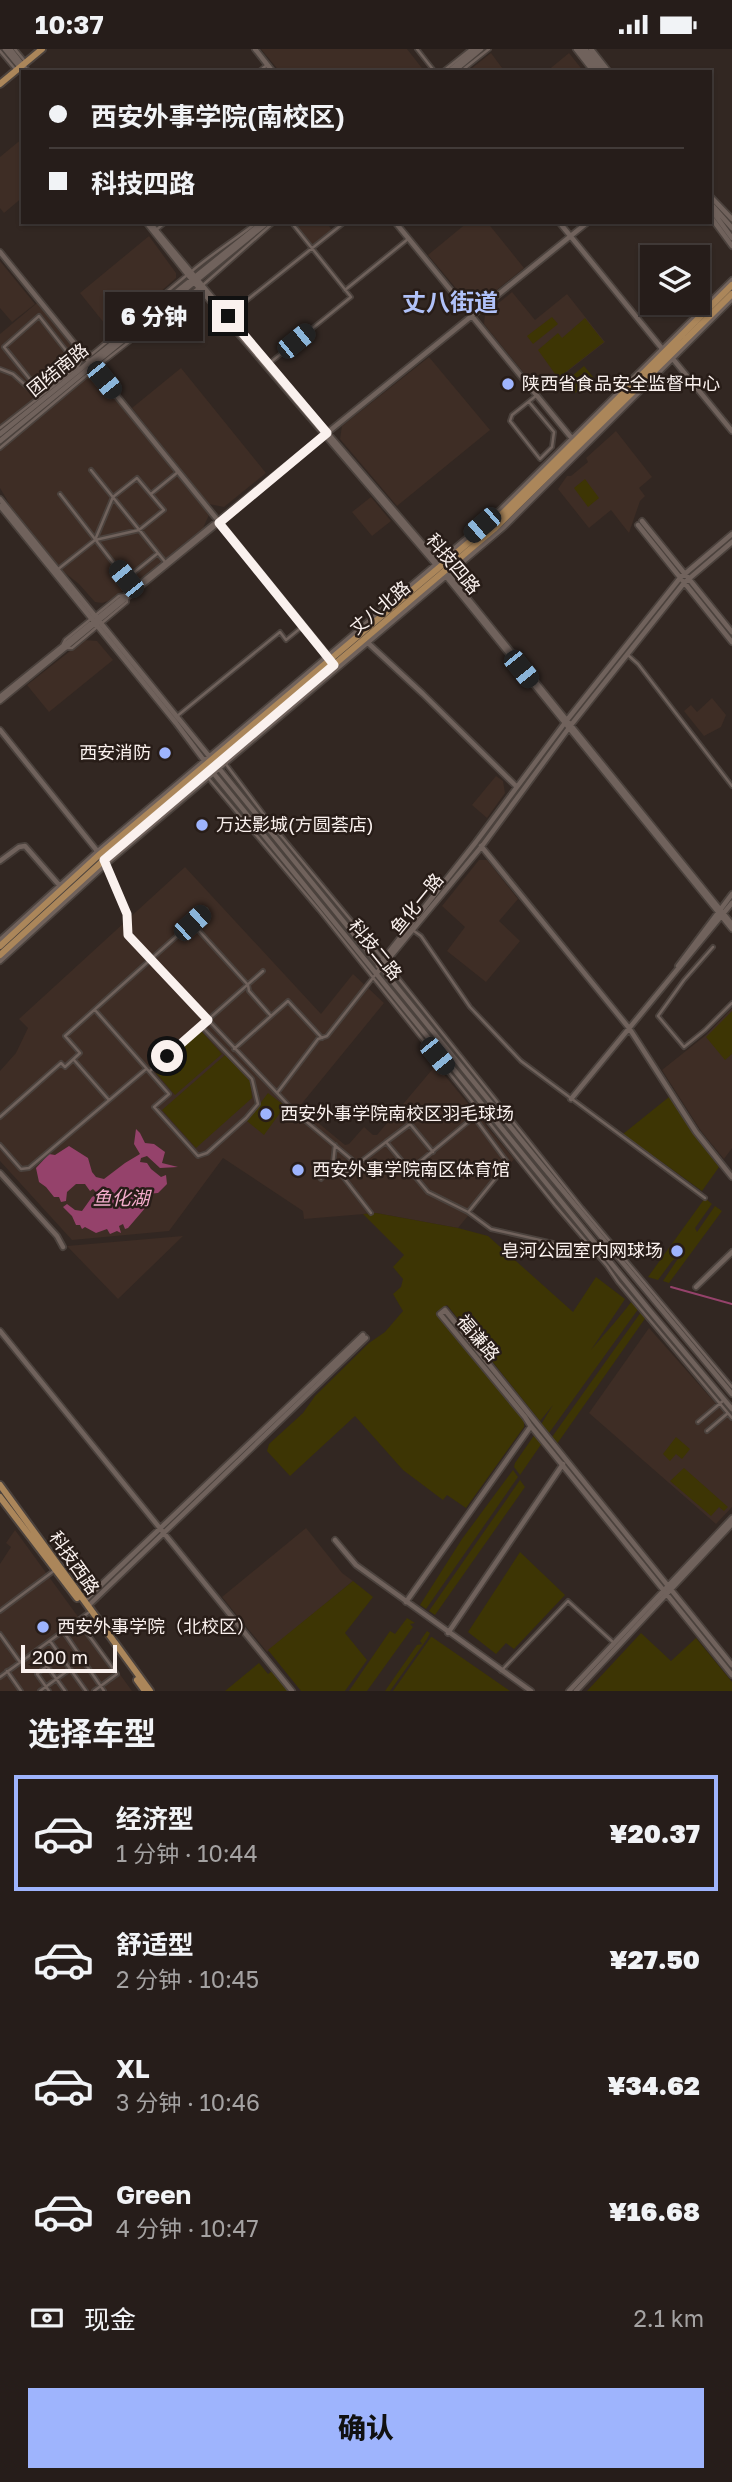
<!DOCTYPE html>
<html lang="zh">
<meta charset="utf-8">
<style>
:root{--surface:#261d1a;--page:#322a27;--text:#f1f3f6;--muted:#a4a2a2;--line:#423b39;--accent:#9eb4fd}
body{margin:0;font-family:"Golos Text","Noto Sans SC",sans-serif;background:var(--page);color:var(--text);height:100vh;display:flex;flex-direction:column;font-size:26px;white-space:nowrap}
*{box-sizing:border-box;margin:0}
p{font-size:23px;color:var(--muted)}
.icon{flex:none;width:38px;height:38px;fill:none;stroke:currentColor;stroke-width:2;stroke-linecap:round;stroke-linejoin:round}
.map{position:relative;height:1642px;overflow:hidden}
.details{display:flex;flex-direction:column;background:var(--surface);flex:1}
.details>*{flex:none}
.top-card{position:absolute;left:21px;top:21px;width:691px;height:154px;border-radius:0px;box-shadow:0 2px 5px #0004,0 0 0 2px var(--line);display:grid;align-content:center;height:154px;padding:0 28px;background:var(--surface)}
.controls{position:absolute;left:640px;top:196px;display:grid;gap:14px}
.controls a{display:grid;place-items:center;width:70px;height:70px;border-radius:0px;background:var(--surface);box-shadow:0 2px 5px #0004,0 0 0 2px var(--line);font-size:35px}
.scale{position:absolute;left:21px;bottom:18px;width:96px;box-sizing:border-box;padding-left:7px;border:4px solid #faf1ee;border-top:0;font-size:19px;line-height:24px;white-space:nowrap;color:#faf1ee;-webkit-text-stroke:5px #281d18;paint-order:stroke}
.end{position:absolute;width:32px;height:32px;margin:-16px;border:9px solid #faf1ee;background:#111;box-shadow:0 0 0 4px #111}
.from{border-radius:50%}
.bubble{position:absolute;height:49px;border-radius:0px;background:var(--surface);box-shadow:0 2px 5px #0004,0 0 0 2px var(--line);font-size:23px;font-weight:800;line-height:49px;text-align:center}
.car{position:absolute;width:21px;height:42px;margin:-21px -10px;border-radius:9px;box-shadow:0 0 5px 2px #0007;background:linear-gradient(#222 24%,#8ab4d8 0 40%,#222 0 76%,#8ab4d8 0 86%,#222 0)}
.top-card b{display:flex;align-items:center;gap:24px;height:66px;font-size:26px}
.top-card b+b{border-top:2px solid var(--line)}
.top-card i{width:18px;height:18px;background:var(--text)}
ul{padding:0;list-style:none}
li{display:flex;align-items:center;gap:21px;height:116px;margin:0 14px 10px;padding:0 14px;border:4px solid transparent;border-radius:0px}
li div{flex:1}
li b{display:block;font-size:26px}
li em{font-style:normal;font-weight:800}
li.active{border-color:var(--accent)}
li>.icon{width:63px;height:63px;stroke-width:1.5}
h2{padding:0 28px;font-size:32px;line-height:84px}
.pay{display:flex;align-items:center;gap:18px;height:77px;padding:0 28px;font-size:26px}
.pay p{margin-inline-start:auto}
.button{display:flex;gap:14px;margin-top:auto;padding:14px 28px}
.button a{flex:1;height:80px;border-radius:0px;background:var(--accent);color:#111;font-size:28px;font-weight:800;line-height:80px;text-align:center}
.status{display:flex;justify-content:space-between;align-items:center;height:49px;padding:0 35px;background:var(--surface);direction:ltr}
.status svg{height:19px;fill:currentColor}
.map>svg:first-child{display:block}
</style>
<div class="status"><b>10:37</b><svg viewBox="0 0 49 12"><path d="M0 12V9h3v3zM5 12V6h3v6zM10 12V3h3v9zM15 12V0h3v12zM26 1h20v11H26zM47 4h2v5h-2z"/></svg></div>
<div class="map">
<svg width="732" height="1642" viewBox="0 0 732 1642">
<rect width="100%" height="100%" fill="#322722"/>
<path fill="#3e2d25" d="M261,0H407L425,23H280Z
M491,4L505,23H467Z
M569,4L584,23H546Z
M23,89V148L4,164L0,159V108Z
M294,173H326L332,181L312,196Z
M468,173H487L524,219L477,257L470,256L428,206Z
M149,187L176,224V229L113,285L80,244Z
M0,212L35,255L12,273L0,259Z
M512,243L535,271L567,245L605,293L540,344L484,275L485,265Z
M37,254L209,466L203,479L140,530L108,552L102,554L95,553L79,535L64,523L10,456L0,439V285Z
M429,308L490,381L397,457L340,390L342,377Z
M181,319L266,424L224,458L209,455L132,359Z
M616,382L652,428L639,439L645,447L640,452L629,484L611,461L589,479L558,440L567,427H571L588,413L586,409Z
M371,448L391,472L372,487L352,463Z
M84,591L97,592L113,611L49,663L27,636Z
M712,649L726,666L721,678L704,687L684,662L691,656L697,663Z
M496,727L503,732L505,744L487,769L472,756Z
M479,811H487L518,850L499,872L520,892L486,933L447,902L465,878L442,857Z
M185,818L321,965L353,925L384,954L299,1058L345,1096L349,1095L364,1078L373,1086H377L436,1016L514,1110L458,1179L376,1164L304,1170L303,1162L223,1109L169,1182L72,1191L0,1112V1022L16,1004L28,979L19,970Z
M732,959V1099L724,1110L701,1082L662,1021L706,986Z
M183,1187L118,1250L67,1197Z
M649,1279L732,1373V1458L716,1475L589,1364Z
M306,1479L342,1524L353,1532L267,1603L222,1548Z
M15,1481L132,1642H0V1515L11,1498L6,1494Z"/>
<path fill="#3d3504" d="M552,268L558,275L533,295L527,287Z
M585,269L604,293L558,329L538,301L558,284L562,289Z
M584,317L594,329L575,344L566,332Z
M585,430L599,449L588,458L574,439Z
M732,962V1005L725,1011L706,988Z
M201,982L222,1005L175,1046L156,1024Z
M225,1006L250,1032L252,1049L196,1099L162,1061Z
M268,1044L285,1057L264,1086L247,1072Z
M669,1048L692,1083L719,1118L702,1142L623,1085Z
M705,1149L712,1155L695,1179L697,1183L715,1157L722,1162L669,1234L663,1232L681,1205L672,1212L658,1231L648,1228Z
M376,1164L458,1179L488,1187L573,1263L596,1228L625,1250L591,1301C607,1282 623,1265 637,1245L644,1252L544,1391L537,1382L553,1356L540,1372L447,1256L436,1263L524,1371V1378L466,1459L447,1446L443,1451L403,1421L355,1367L290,1427L267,1402L269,1395L303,1364L315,1347L369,1294L385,1283L403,1262L393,1245L401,1238L403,1230L393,1218L404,1206L363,1165Z
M646,1256L651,1261L552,1402L547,1395Z
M535,1385L542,1394L520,1426L514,1418L515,1414Z
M676,1388L690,1400L682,1410L676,1405L670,1412L663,1405Z
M684,1419L728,1458L724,1462L719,1458L711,1467L670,1432Z
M513,1421L518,1428L426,1560L420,1556L462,1490Z
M520,1431L525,1438L435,1566L429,1562Z
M520,1503L565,1546L514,1600L506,1594L496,1605L468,1583Z
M353,1532L373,1548L345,1584L367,1611L345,1642H301L268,1601Z
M407,1569L415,1574L410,1575L413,1578L367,1642H349L390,1582L395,1585Z
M427,1582L430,1584L427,1590L390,1642H385L417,1596L422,1595L420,1592Z
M641,1584L671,1612L696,1589L732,1633V1642H587Z
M431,1588H432L510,1642H393Z
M259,1614L268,1625L272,1622L288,1642H225Z"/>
<path fill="#95426b" d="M136,1080L140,1084L145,1094L154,1095L165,1103L162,1114L178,1118L160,1119L147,1107L141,1109L140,1113L147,1114L151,1120L161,1128L166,1126L167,1135L158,1144L147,1145L149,1151L146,1158L128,1179L125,1180L123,1175L119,1177L121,1184L117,1182L110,1185L107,1180L96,1184L85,1178L82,1180L80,1176H76L72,1167L63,1158L67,1155L75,1161L82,1162L92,1148L96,1146V1143L93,1140L90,1142L85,1135H76L67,1143L66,1152L61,1153L59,1148H54L46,1138L39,1133L36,1119L49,1105L55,1106L69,1097L88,1109L92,1123L96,1128L104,1130L125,1114L140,1105L134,1095Z"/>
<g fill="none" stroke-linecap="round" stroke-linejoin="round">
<path stroke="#95426b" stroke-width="2" d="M671,1238L732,1255"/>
<defs>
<path id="street" d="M15,0L24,11
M417,0L435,23
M0,2L15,20
M258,23L267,16
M442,23L471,0
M460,23L489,0
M156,181L166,173
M192,222C213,204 236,190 257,173
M204,235L274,173
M345,241L408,190
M227,267L345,173
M84,303L92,305L187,226
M266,317L351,248L291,173
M0,320L13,325L33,343L54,324L60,331
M101,325L102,314L198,239
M37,339L4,298L39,267L68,304L65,313L54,324
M529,353L554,383L552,398L540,410L510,372L512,366L537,346
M0,379L78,318L81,311L78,302
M0,399L87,326L101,330
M91,421L166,514
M60,445L126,530L158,504
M151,445L178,423
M57,521L95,491L113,448L137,429L164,461L139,481L95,491
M102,574L127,553V550
M63,595L65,591L119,547L125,546
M66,599H72L97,578
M628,606L638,615L732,737
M176,668L280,583L286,591L302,578
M216,707L222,710L268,771L383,910
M209,730L319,861L555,1156L607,1217L618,1233L732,1369
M106,814L127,865L128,886L295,1063L357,1115
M192,874L248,936L249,942L271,967
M414,882L421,887L470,958L521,1012L705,1149
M713,898L684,931L658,967L684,998L705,981L732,954
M387,915L582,1159L732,1338
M95,961L169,1045L154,1058L198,1107L207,1104L246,1069L258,1055L252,1030L201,977
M234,1000L288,952L322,989
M74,1011L109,1051
M150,1022L263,922
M277,1044L318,990L327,987L376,925
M0,1068L61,1014L65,1018L80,1004L65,987L206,861
M386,1093L410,1075L433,1103
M0,1096L21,1120L29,1119L146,1020
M333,1115L371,1164
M410,1121L480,1063
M342,1127L386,1093L428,1143L468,1163L491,1180L553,1194
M321,1130L333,1115L335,1096
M469,1162L508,1114L474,1068
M698,1373L724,1351
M707,1382L728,1364
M0,1562L55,1521
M63,1582L104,1642
M87,1584L117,1625L94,1642
M0,1585L20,1613
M50,1592L86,1642
M7,1622L21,1642
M501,1622L568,1552L614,1594
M0,1628L88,1564
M40,1642L70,1620
M49,1642L37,1625L47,1617L65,1642"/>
<path id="secondary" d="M5,0L24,23
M10,0L28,23
M255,0L273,23
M576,0L594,23
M581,0L599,23
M585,0L604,23
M591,0L609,23
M448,23L475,0
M453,23L481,0
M710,147L732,170
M710,154L732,179
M710,159L732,189
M710,167L732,197
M146,173L188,226L437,517
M149,173L258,303
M395,173L574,392
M559,173L664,302
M0,203L328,607
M673,310L732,382
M282,331L440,515
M0,385L263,173
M0,392L268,173
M0,450L539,1113L732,1345
M0,457L176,674L215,726L650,1262L732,1360
M642,472L732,583
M638,476L732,593
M448,525L732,875
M445,526L732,880
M367,593L423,645L517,738
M0,648L588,173
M0,652L327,385
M0,681L98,803
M481,797L629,979L696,1083L732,1128
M0,812L19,798L25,797L60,837
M0,891L98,802L500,461L732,231
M0,912L106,815L504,478L732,250
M378,917L476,793L567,671L680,529L732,485
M678,917L732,845
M376,925L482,797L571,676L684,534L732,493
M571,1050L732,854
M0,1124L57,1187L63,1198
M696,1238L732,1203
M440,1265L525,1368L530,1376L732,1626
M440,1265L445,1261L732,1616
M0,1282L292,1642
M335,1491L356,1516L531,1642
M84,1552L363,1286
M406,1553L531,1377
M88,1557L366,1289
M448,1584L563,1415
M569,1642L732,1469
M576,1642L732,1475"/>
<path id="primary" d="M0,35L42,0
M0,897L100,805L500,467L732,236
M0,906L104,811L494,480L732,245
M0,1436L150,1642
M0,1448L77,1549
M137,1631L145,1642"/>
</defs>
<use href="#street" stroke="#4b423d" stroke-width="6"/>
<use href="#secondary" stroke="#4b423d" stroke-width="8"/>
<use href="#primary" stroke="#4b423d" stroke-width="10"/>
<use href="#street" stroke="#70625c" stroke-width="2.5"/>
<use href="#secondary" stroke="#70625c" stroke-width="4.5"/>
<use href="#primary" stroke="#ab865a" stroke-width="6"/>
</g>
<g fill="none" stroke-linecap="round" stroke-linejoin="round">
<path stroke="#faf1ee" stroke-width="9" d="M167,1007L208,971L128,886L127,865L104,811L334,616L219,474L327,384L228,267"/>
</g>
<g fill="#9eb4fd" stroke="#281d18" stroke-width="2.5">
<circle cx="508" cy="335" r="7"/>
<circle cx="165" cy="704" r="7"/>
<circle cx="202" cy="776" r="7"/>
<circle cx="266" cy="1065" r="7"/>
<circle cx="298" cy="1121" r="7"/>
<circle cx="677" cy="1202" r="7"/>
<circle cx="43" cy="1578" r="7"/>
</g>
<g text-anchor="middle" stroke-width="5" stroke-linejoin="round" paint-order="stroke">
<g font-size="18" fill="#faf1ee" stroke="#281d18">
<text transform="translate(58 321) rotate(-39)" y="6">团结南路</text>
<text transform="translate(453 515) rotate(50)" y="6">科技四路</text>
<text transform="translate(380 559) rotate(-40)" y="6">丈八北路</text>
<text transform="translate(417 855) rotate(-51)" y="6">鱼化一路</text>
<text transform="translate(375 901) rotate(51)" y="6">科技二路</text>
<text transform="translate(478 1289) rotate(50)" y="6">福谦路</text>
<text transform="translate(74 1514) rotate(55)" y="6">科技西路</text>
</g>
<g font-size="18" fill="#faf1ee" stroke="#281d18" text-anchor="start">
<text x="522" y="341">陕西省食品安全监督中心</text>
<text x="151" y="710" text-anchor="end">西安消防</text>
<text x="216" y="782">万达影城(方圆荟店)</text>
<text x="280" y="1071">西安外事学院南校区羽毛球场</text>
<text x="312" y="1127">西安外事学院南区体育馆</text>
<text x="663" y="1208" text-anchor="end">皂河公园室内网球场</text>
<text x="57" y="1584">西安外事学院（北校区）</text>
</g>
<g font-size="19" font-style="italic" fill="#f3accb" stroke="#281d18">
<text x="121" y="1156">鱼化湖</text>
</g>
<g font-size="24" font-weight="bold" fill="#b1c2f9" stroke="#281d18">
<text x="450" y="262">丈八街道</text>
</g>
</g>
</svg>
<div class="controls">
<a><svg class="icon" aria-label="layers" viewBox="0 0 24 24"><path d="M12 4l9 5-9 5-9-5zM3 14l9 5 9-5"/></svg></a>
</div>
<div class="scale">200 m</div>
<i class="end from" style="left:167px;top:1007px"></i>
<i class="end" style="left:228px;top:267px"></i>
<div class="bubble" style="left:105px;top:243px;width:98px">6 分钟</div>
<i class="car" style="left:296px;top:292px;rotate:51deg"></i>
<i class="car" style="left:104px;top:331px;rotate:141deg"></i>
<i class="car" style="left:482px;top:476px;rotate:229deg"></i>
<i class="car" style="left:126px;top:530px;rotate:321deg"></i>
<i class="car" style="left:521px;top:620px;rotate:141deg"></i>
<i class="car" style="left:192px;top:874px;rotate:48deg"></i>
<i class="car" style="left:437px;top:1007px;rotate:141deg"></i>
<div class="top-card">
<b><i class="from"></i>西安外事学院(南校区)</b>
<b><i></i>科技四路</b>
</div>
</div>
<section class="details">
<h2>选择车型</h2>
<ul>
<li class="active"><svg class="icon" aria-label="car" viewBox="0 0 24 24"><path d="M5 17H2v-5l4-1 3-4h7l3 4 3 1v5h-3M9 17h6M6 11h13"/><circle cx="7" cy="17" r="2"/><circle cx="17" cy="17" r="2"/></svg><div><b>经济型</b><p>1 分钟 · 10:44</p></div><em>¥20.37</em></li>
<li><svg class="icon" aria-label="car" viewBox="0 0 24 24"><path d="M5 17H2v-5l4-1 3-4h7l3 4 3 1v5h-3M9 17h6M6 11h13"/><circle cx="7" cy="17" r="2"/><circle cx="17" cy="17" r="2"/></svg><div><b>舒适型</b><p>2 分钟 · 10:45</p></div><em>¥27.50</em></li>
<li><svg class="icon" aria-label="car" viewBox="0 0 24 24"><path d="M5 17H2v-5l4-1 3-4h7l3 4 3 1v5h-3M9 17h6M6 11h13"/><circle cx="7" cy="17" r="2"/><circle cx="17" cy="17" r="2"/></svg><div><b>XL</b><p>3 分钟 · 10:46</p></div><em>¥34.62</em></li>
<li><svg class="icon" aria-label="car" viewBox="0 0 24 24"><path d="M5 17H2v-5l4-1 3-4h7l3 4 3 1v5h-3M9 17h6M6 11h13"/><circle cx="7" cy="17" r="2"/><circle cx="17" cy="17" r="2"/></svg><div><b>Green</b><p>4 分钟 · 10:47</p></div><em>¥16.68</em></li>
</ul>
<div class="pay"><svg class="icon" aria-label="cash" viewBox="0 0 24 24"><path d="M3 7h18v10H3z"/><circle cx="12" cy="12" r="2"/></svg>现金<p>2.1 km</p></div>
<div class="button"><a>确认</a></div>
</section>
